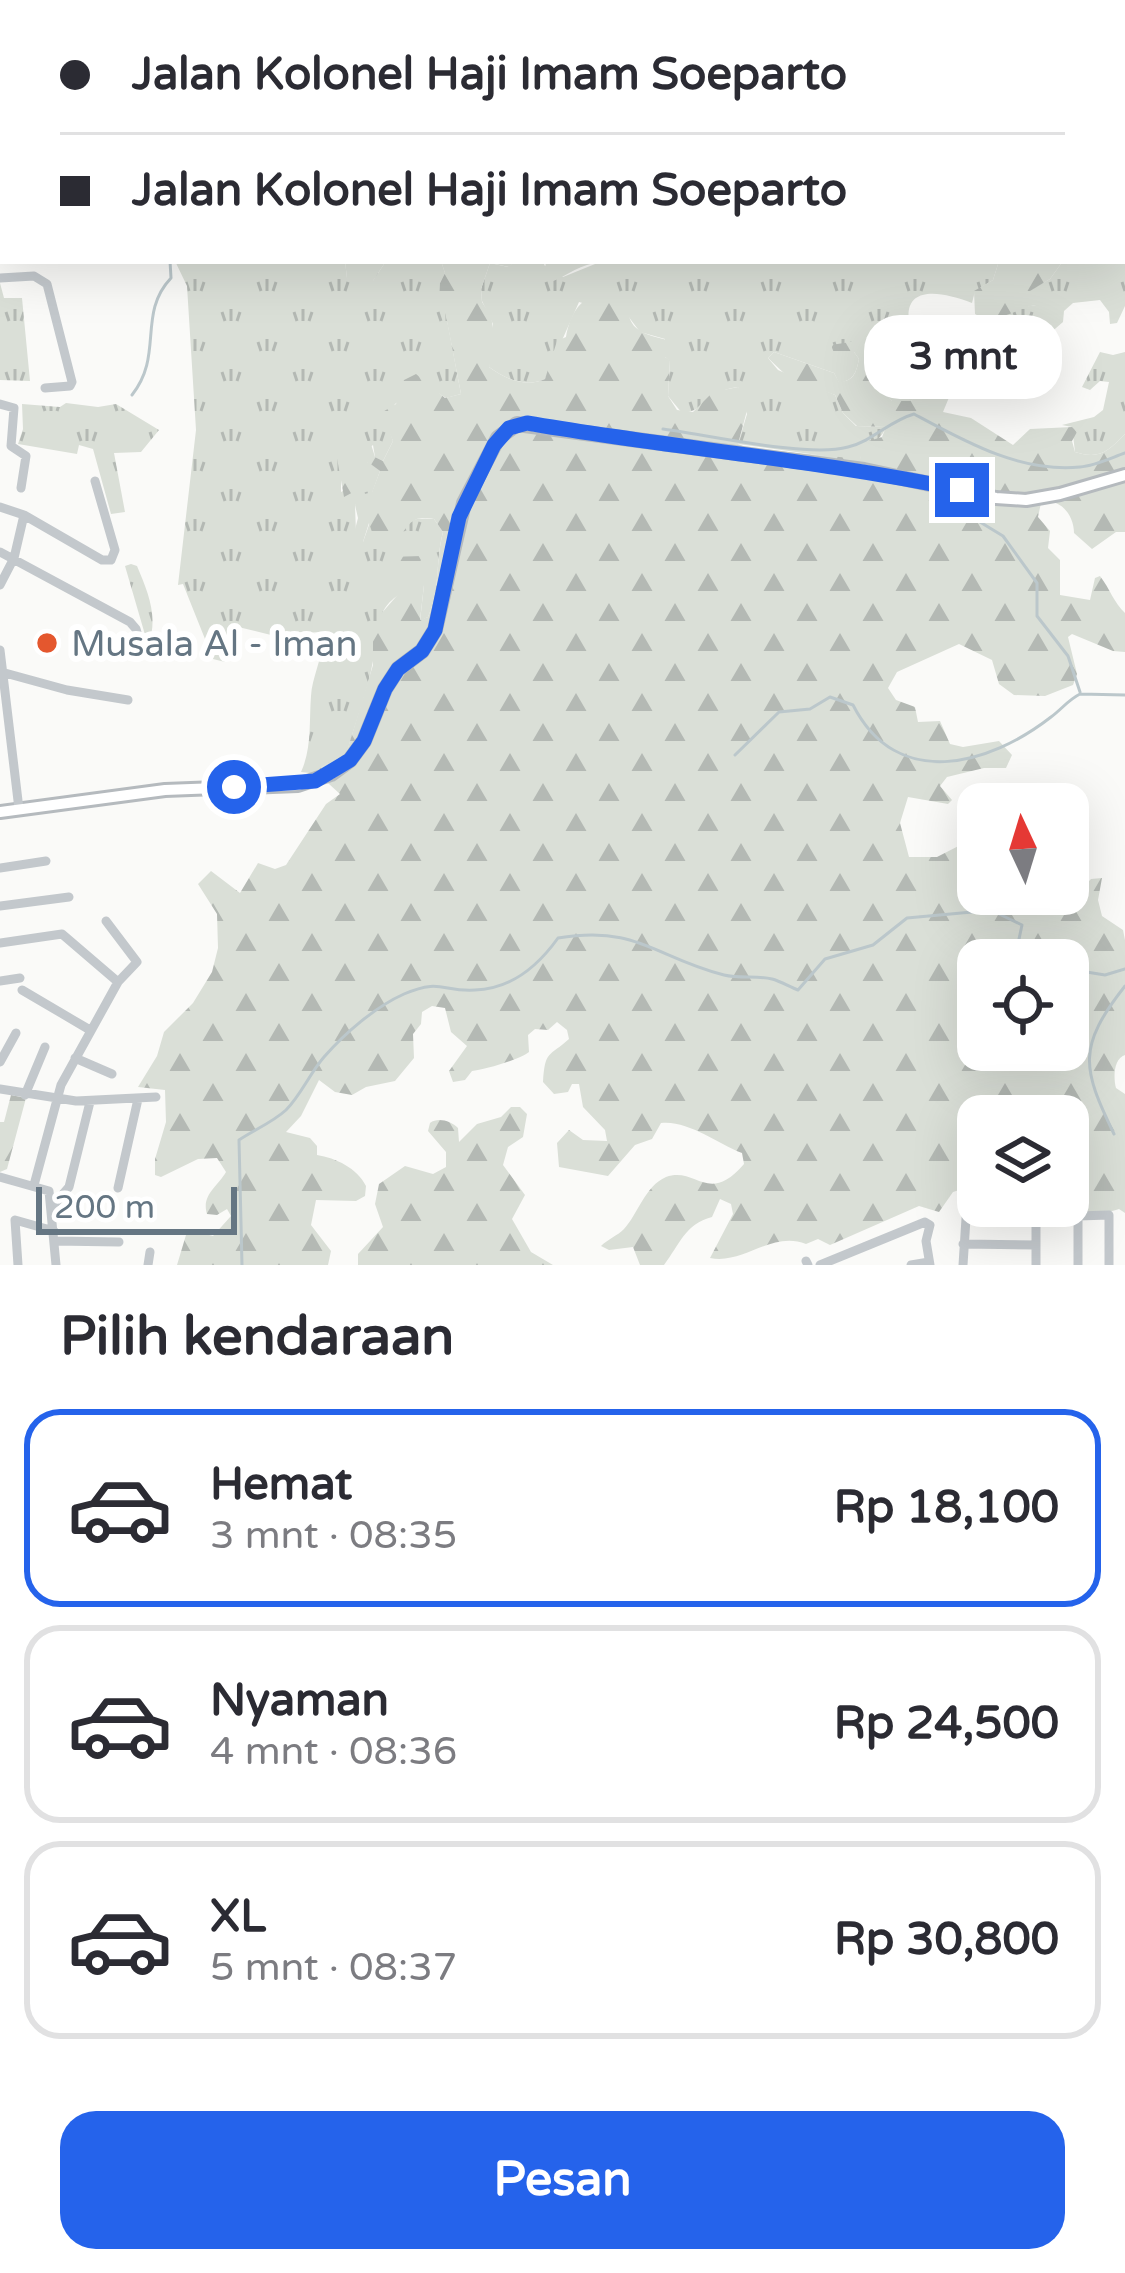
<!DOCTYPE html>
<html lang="id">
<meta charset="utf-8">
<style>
:root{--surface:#fff;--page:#f2f2f3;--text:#2b2b33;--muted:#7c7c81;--line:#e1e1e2;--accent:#2563eb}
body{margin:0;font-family:"Varela Round",sans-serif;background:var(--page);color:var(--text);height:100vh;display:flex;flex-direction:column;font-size:45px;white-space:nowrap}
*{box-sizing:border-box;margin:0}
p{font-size:39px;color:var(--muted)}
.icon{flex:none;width:66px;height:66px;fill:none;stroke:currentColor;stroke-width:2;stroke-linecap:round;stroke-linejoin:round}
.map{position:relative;height:1265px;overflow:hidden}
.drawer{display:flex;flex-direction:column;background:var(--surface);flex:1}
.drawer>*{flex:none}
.top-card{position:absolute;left:0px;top:0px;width:1125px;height:264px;box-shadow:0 12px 48px #0002;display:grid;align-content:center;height:264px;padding:0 60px;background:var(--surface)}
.needle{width:78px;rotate:356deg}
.tools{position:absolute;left:957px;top:783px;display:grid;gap:24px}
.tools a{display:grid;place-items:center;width:132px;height:132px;border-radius:24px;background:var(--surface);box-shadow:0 12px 48px #0002;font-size:60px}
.scale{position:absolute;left:36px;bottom:30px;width:201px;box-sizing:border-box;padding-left:12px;border:6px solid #657683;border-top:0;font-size:33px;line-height:42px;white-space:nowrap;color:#657683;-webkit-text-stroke:9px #fff;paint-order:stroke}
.end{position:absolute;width:54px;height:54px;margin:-27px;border:15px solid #2563eb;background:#fff;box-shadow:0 0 0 6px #fff}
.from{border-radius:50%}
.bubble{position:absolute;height:84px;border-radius:36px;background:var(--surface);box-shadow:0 12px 48px #0002;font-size:39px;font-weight:700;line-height:84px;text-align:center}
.top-card b{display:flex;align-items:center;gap:42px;height:114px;font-size:45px}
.top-card b+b{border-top:3px solid var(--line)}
.top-card i{width:30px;height:30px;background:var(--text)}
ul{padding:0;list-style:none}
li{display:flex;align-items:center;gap:36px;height:198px;margin:0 24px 18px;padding:0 36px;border:6px solid var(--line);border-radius:36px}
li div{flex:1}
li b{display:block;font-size:45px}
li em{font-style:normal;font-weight:700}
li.active{border-color:var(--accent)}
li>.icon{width:108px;height:108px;stroke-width:1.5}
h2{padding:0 60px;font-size:54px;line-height:144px}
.primary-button{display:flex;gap:24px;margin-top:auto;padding:24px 60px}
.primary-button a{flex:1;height:138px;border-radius:36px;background:var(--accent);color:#fff;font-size:48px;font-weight:700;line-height:138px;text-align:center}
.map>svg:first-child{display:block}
</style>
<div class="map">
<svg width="1125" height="1265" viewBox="0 0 1125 1265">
<defs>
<pattern id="grass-tufts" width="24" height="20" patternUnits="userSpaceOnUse" patternTransform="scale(3)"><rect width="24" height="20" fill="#dadfd7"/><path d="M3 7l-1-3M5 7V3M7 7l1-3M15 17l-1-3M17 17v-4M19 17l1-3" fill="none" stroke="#b4b9b4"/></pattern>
<pattern id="forest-firs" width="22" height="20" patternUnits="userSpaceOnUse" patternTransform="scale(3)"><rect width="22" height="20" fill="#dadfd7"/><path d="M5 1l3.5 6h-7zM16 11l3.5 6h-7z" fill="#b4b9b4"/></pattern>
</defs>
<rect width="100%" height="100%" fill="#fafaf8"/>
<path fill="url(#grass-tufts)" d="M545,0H738L758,3H554Z
M1125,188V306L1117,323L1110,324L1109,312L1100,300L1073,303L1064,311L1063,322L1049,334L1020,329L1014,335L1001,318L1011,309L1036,305L1029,291L1050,279L1063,261H1122Z
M175,261H345L347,278L373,281L386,261H441L445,273L440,283L461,394L446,398L424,384L395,404L386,420L393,441L383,461L375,457L373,445L341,471V492L358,482L368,461L380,471L372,493L355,505L356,533L363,542L370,522L373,528C393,525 414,516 434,519L443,532C435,563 441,587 428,617L420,621L424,585C375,598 380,620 373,661C368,690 355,723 347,752L320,768L318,774L301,772C312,748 309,722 311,696C312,675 326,653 321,632L271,635L230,625L225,662L213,659L183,584L178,585L196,430L187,286Z
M516,261H546L544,265L563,277L600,262L999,261L993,280L975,291L972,303C938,290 898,284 911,332L937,338L952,350L948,370L955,383C941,393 923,389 911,401H892L882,391L901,347L843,352H854L859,359C856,373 854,380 839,383L834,373L774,352L768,358L778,370L835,395L843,413L856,426L886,427C881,442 865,445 860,459L853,460L738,444L747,414L738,387C705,391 707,411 682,413L668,396L670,361L665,357V339L640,332L628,316L579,302C567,329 557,352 545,379C525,388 506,379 489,367L493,324L482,301L481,289L490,263L508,267Z
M0,283L4,298H22L30,381L0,380Z
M1100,352L1113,355L1125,352V434C1108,451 1100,460 1075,452L1072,427L1062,425L1094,417L1103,410L1109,382L1100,381L1090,390L1082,387Z
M66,403L98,407L116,404L159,430L141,452L114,453L125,512L111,514L93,449L79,445L77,454L18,444L23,429L22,404L60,407Z
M131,564L137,566C148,592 159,618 148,645L125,566Z"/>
<path fill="url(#forest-firs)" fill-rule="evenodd" d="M738,0H1036L1037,3H758Z
M345,261H386L373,281L356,288L347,278Z
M441,261H516L509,267L490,263L481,289L482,302L491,316L496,346L489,367C506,379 525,388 545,379L557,341L566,337C572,300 597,283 628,307C628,334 651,335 671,341L672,351L665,357L670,360L668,396L677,410L693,412L713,392L738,387L749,403L738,444L748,448L860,459L862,443L882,437L886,427L857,426L843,413L835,395L789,378L768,358L774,352L834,373L839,382C854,381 856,373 859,359L854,352L834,353L831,345L870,339L896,340L901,347L897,371L884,381L882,390L892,401H911L927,380L940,390L955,383L943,412L971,418L1013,445L1030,429L1072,427L1077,432L1072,441L1075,452C1100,460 1108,451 1125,434V532H1116L1092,549L1074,533C1074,515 1060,497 1041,503L1038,517L1050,531L1048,548L1060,560V595L1090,600L1095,578L1100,576C1110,589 1114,603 1125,613V652L1113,651L1072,634L1068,637L1077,674L1073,685L1045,696L1014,695L999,684L992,660L959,644L897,672L888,688L896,700L915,707L918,722L940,721L950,744L963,747L999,741L1012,755L1006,768H984L947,777L940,786L952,800L948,804L908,797L900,823L909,857H937L978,836V894H1027L1023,898L1026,905L1049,912L1072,899L1091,879L1102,878L1098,900L1102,916L1123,930L1125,940V1055C1114,1058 1113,1077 1116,1088L1125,1094V1213L1119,1209C1100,1215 1073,1221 1059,1206H1068V1116H978V1184L953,1192L939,1212L919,1206L830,1245L818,1239L806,1244C772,1230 744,1265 710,1258L733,1214L731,1204L720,1199L712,1217C685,1224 680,1244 664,1265H640L633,1247L609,1250L601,1246C608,1239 617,1236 624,1229C638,1214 645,1186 666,1177C696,1166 708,1206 744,1164L742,1153C716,1143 688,1120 661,1123L652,1139L635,1145L608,1176L559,1167L557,1143L569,1130L583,1140L607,1141L605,1130L583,1107L579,1084H572L568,1092L554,1094L543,1082C545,1050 549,1057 569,1039L567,1030L557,1022L548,1030L535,1029L528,1035L529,1052C521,1059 484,1070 472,1071L465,1080L453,1082L449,1071L467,1046L451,1032L445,1008L432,1006L422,1012L421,1024L413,1034L414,1058L395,1081L366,1087L352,1095L335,1092L319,1080L301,1116L286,1132L310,1138L317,1146V1155C336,1158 357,1168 366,1186L365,1196L356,1201L316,1200L311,1225L331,1251L328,1265H177L186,1235L194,1231L213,1236L231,1216L227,1209L217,1215L207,1214C201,1195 218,1186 226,1172L217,1158L198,1159L161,1177L155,1175V1159L166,1122L165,1090L138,1087L157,1056L164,1032L193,1003L212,972L218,948L217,914L198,884L211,871L240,893L258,863L275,869L286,865L326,804L340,794L318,774L320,768L347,751L373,665V637L380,615L401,591L390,575L388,557L422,556L418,570L424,585L420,620L428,617C441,587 435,563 443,532L434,519C411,515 410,524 397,540L381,543L374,538L369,523L363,542L356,545L352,541L358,518L355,505L361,495L372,492L380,471L368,462L357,490L344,497L335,447L346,441H370L375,457L383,461L393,441L381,413L396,404L404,380L416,374L445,398L461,394L445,311L439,304L440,283L445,273ZM978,960H1068V1050H978Z
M546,261H622L614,266C591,255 571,274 551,282L544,278Z
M999,261H1063L1050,279L1030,291L1039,300L1036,305C1015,308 994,327 975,314L974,291L993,280Z
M11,1095L26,1098L7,1169L0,1172V1122H4Z
M511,1107H520L527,1114L523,1137L508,1147L503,1165L525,1195L512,1219L531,1252L553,1265H358V1254L383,1227L375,1204L379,1184L405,1166L433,1174L446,1167V1152L428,1131L430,1123C438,1117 451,1121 458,1128L459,1142L477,1124L501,1117Z"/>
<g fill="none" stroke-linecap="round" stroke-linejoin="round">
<path stroke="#bbc7cb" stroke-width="3" d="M933,0L934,3
M137,3L139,0
M1122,217L1125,218
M132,395C164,355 137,314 171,278L170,261
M663,429C708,435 808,458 848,447C873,441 889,421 914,414C964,441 1020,473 1080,467C1095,466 1111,458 1125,453
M980,522L1003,536L1037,583V616L1068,656L1080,692
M735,755L779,712L810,709L830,697L853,705C897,791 988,766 1051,717C1062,709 1068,700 1080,694L1125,695
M1068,969L1105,975L1125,969
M1114,1134C1082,1068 1077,1047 1125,986
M242,1265L239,1140C254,1130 273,1122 286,1110C301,1095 310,1073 324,1057C345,1033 375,1007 404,994C441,978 442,992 475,990C512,989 538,966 558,938C638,925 654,957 724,975C740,979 757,975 772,979C780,981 790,987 798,990L825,959L873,945L907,918L983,911L995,912L1022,925L1019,939L1040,960"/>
<defs>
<path id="major" d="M0,812L165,790L298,785L331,774L350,760L364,741L385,689L398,669L422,651L435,630L464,503L498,438L517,424L864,470L996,498L1026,500L1060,494L1125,475"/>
</defs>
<use href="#major" stroke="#b5babe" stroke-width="16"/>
<path stroke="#c3c8cc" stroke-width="9" d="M0,278L34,276L47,284L72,382L70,386L45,388
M0,404L14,408L11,446L26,456L21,488
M0,507L24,515L14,558L0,585
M24,515L102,560H111L115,550L95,481
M0,552L130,622L136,629L141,647
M0,650L19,809
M5,673L67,690L128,700
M0,868L46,861
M0,906L69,897
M0,943L62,934L118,982
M0,981L20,978
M22,990L90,1030
M75,1058L112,1074
M0,1062L16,1033
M0,1089L76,1101L156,1097
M25,1095L45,1047
M0,1177L49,1191L56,1265
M34,1185L61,1085L118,982L137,962L106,921
M118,1188L138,1099
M52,1207L69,1187L90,1102
M966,1213L1036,1215
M55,1241L119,1242
M963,1244L1036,1245
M806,1261L808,1265
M18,1265L15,1220L54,1231
M148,1265L150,1252
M820,1265L925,1222L930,1225L926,1241L930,1265
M911,1265L929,1262
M963,1265L967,1203L978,1194
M1036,1265V1206
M1078,1265V1216L1109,1215V1265"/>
<use href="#major" stroke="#fff" stroke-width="10"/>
</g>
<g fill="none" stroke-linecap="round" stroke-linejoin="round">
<path stroke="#2563eb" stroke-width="15" d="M234,787L315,781L350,760L364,741L385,689L398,669L422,651L435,630L459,517L494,445L509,428L527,423C672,448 818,460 962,490"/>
</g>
<circle fill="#e4572e" stroke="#fff" stroke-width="4.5" cx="47" cy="643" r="12"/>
<g text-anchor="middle" stroke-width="12" stroke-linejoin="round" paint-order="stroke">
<g font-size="36" fill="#657683" stroke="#fff" text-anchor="start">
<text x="71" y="656">Musala Al - Iman</text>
</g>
</g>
</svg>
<div class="tools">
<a><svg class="needle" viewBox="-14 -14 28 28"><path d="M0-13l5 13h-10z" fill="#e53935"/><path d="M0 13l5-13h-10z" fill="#7c7c81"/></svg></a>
<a><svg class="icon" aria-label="locate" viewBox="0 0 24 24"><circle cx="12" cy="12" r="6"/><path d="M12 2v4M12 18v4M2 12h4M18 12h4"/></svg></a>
<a><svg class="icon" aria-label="layers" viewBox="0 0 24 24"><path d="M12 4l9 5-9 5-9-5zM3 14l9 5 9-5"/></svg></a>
</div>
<div class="scale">200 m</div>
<i class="end from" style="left:234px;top:787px"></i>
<i class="end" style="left:962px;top:490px"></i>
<div class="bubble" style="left:864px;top:315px;width:198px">3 mnt</div>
<div class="top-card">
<b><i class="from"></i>Jalan Kolonel Haji Imam Soeparto</b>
<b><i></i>Jalan Kolonel Haji Imam Soeparto</b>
</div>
</div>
<section class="drawer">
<h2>Pilih kendaraan</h2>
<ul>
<li class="active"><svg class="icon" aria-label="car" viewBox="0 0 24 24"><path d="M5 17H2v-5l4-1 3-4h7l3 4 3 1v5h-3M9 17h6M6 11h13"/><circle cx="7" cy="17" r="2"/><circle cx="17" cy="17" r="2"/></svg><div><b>Hemat</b><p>3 mnt · 08:35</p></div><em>Rp 18,100</em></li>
<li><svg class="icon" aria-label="car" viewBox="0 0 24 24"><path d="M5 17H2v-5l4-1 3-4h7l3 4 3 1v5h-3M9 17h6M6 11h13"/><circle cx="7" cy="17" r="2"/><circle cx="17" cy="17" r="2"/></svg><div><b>Nyaman</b><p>4 mnt · 08:36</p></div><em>Rp 24,500</em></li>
<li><svg class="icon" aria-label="car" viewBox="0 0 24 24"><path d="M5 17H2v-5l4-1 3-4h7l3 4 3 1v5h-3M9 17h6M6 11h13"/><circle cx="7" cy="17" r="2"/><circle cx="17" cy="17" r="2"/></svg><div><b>XL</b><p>5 mnt · 08:37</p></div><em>Rp 30,800</em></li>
</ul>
<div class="primary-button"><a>Pesan</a></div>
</section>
